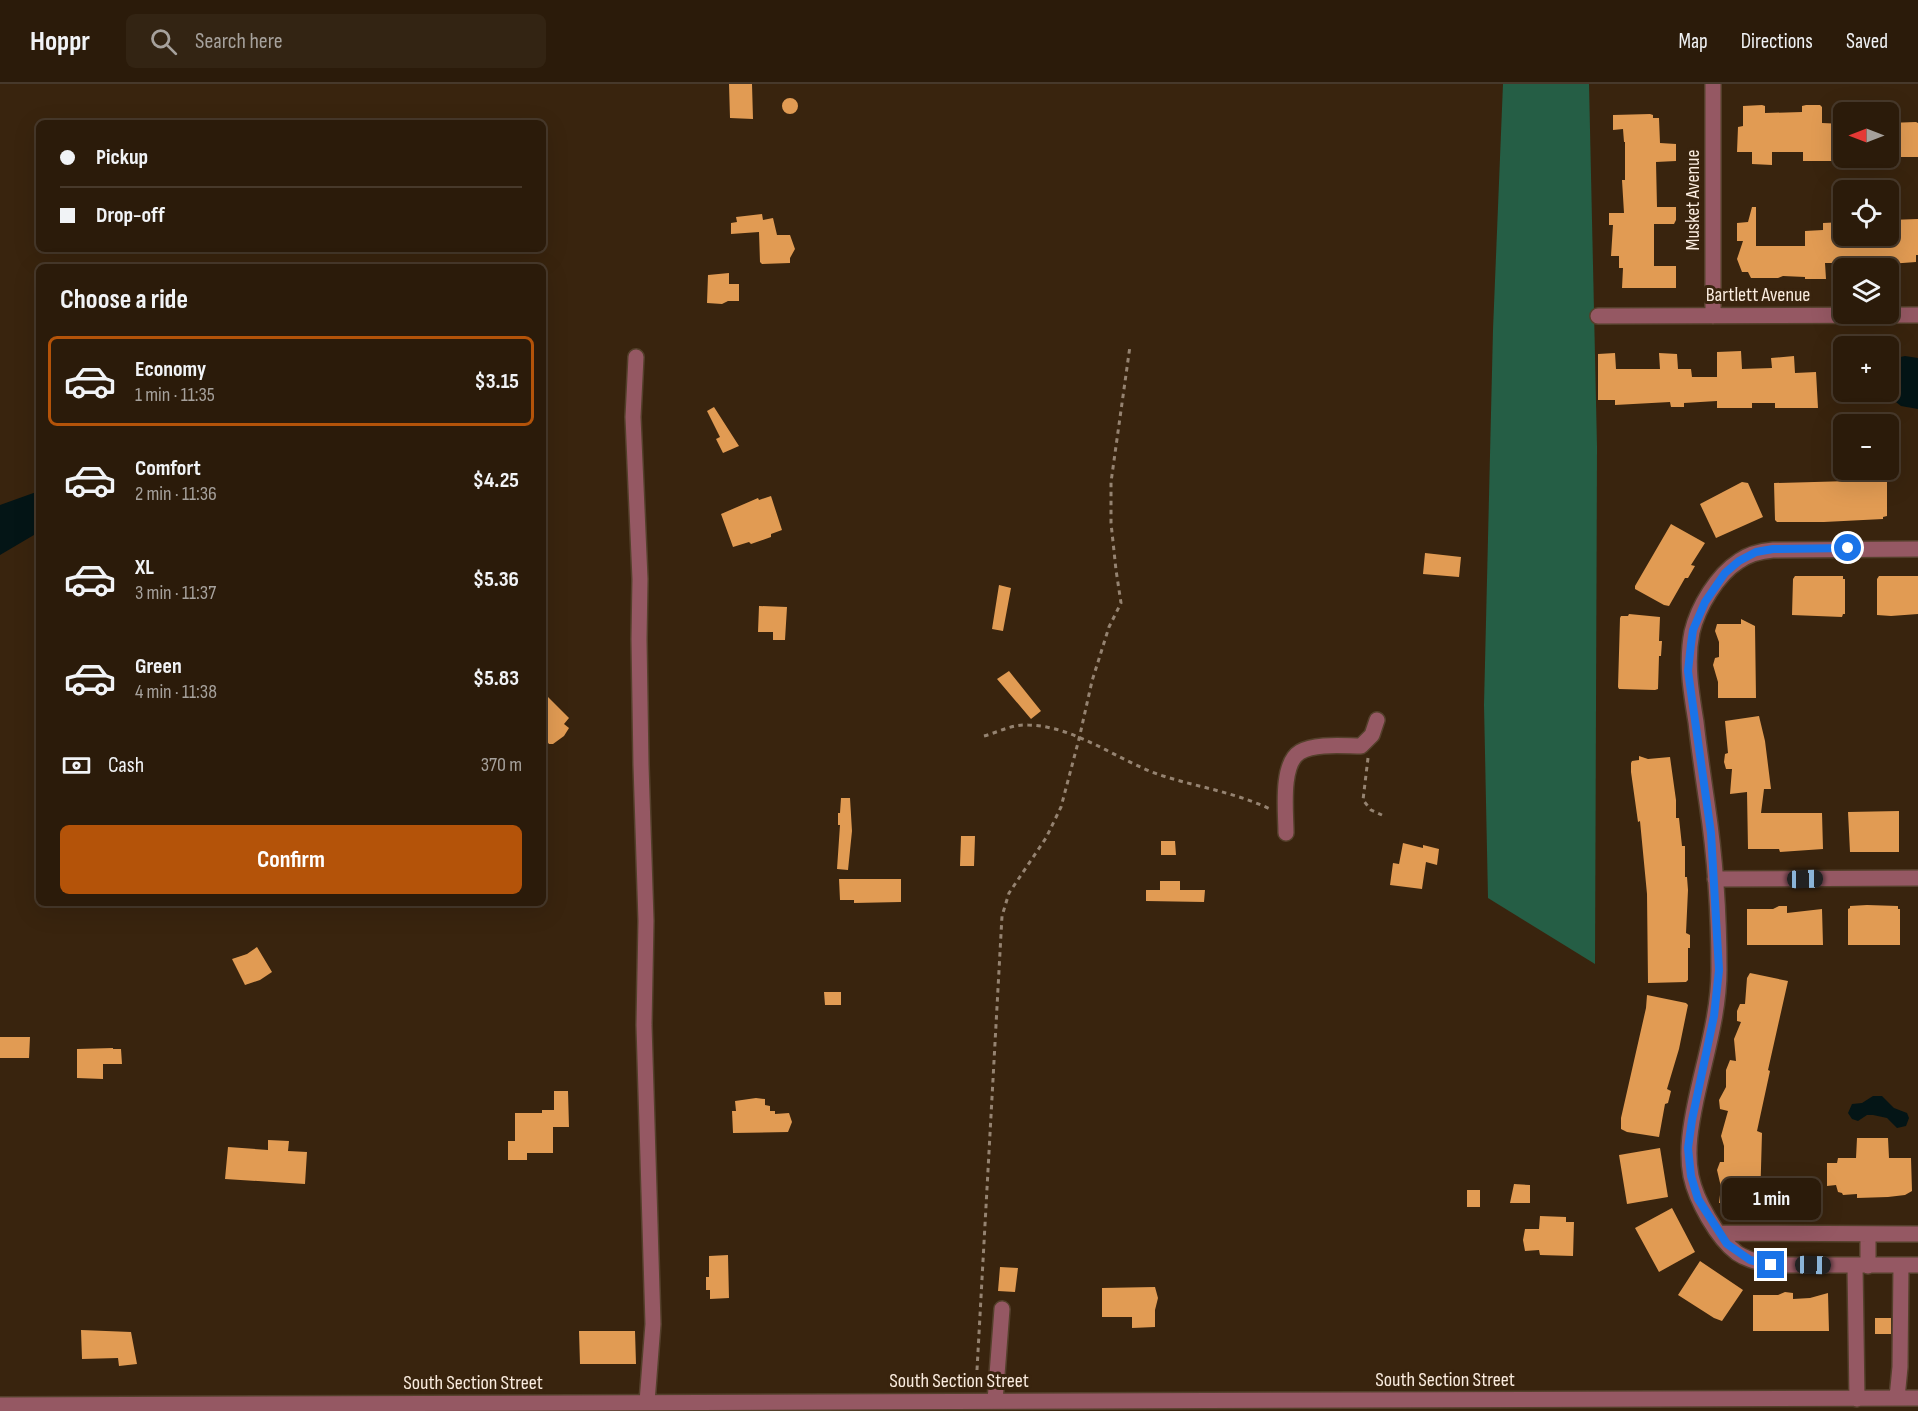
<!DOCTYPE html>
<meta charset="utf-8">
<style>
:root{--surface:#2b1b0a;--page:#332413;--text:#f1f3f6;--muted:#a6a19c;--line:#47392b;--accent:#b45309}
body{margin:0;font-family:"Sofia Sans Condensed",sans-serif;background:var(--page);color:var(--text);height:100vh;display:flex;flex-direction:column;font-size:22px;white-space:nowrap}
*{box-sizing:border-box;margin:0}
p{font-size:20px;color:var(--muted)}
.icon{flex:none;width:33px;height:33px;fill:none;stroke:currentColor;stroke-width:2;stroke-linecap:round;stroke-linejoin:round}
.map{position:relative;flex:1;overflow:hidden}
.details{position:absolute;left:36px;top:180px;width:510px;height:642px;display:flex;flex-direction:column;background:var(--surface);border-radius:9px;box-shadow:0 6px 24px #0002,0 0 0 2px var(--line)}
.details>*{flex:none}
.banner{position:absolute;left:36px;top:36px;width:510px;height:132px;border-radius:9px;box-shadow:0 6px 24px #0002,0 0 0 2px var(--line);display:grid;align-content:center;height:132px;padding:0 24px;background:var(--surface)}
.needle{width:39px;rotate:270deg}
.fabs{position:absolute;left:1833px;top:18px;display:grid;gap:12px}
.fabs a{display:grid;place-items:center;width:66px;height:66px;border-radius:9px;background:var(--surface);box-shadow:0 6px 24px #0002,0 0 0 2px var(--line);font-size:30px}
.end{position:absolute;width:27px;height:27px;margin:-14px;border:8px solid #1a73e8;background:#fff;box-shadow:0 0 0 3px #fff}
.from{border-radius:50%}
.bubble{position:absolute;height:42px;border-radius:9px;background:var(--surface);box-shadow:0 6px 24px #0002,0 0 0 2px var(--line);font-size:20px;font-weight:700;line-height:42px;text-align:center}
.car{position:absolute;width:18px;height:36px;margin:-18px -9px;border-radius:8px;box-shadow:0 0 4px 2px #0007;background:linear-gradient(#222 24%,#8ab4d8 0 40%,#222 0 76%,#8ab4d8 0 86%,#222 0)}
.banner b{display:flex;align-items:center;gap:21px;height:57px;font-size:22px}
.banner b+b{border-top:2px solid var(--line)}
.banner i{width:15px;height:15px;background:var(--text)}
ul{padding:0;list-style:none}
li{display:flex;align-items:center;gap:18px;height:90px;margin:0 12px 9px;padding:0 12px;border:3px solid transparent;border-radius:9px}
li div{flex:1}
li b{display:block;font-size:22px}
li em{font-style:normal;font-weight:700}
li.on{border-color:var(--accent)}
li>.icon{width:54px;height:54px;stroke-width:1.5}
h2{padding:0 24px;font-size:27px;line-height:72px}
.pay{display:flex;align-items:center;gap:15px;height:66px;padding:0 24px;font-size:22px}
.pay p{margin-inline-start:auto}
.action{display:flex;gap:12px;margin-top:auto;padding:12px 24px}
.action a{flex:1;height:69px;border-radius:9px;background:var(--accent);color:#fff;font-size:24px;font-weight:700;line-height:69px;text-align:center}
header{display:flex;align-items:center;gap:36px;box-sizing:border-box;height:84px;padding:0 30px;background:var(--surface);border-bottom:2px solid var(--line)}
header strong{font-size:28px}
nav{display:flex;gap:33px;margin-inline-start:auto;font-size:21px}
.search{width:420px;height:54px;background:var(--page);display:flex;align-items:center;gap:15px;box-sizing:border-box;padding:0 21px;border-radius:9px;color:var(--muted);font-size:22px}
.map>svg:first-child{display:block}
</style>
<header>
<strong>Hoppr</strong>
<div class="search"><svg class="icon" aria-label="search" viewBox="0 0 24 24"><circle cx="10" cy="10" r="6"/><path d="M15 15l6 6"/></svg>Search here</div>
<nav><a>Map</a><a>Directions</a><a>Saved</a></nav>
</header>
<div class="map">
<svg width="1918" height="1327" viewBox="0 0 1918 1327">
<rect width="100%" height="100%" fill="#39240e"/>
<path fill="#255e45" d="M1503,0H1589L1597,363L1595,880L1488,814L1484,621L1493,246Z"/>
<path fill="#041516" d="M1905,272L1918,274V325L1901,322L1883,308H1888L1889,277L1891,275Z
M39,407V448L0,471V421Z
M1873,1012H1882L1894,1024L1907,1029L1909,1034L1906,1042L1897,1044L1887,1034L1873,1031H1867L1858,1037L1852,1035L1848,1029L1852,1020L1862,1019Z"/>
<path fill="#e19b53" d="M729,0H752L753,35L730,34Z
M782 22a8 8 0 1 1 16 0a8 8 0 1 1-16 0Z
M1762,21L1765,22V29L1802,28V22L1806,21H1820L1822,23V39L1844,40V77H1803V68H1772V81L1752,80V68H1737L1738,43L1743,42V22Z
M1650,30L1653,31V34H1659L1660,59L1676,60V77L1656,78L1657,123H1676V136L1674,140H1654V182H1676V204H1622L1623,184H1619V172H1611L1613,141H1609V129H1624L1622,96H1625V58H1624L1623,45L1613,46V31Z
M1916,38L1918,39V73H1888V39Z
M1752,123H1756V162H1805V147L1823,146V139L1844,138V152H1888L1890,136L1918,135V171H1916V178L1889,180V184H1870V176L1848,179H1825L1826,195H1805V193L1783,192L1778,194H1751L1748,188H1742L1737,175L1743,157H1737V139L1748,138Z
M762,130L763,136L773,134L777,151H790L795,165L790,174V179L762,180L760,178L759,148L731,150V139L737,138L736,133Z
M729,189V200H739V217H728L722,220L707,219L708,191Z
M1741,267L1742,285L1772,284L1771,274L1794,272L1795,289L1816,288L1818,324H1775V319H1752V324H1717V317L1684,319V323H1671L1670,318L1615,321V316H1598V270L1615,269L1616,285H1660L1659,269L1677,270L1678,285H1691L1692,293H1717V268Z
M714,323L739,362L723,369L716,355L720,353L707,327Z
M1887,396V432L1883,433V435L1824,438H1777L1775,436L1774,399Z
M1742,398L1748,399L1763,433L1716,454L1700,420Z
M771,412L782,446L771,450V453L751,460L749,458L733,463L721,430L758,414L759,416Z
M1671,440L1705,459L1691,481L1695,482L1688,494H1685L1669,522L1664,521L1635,505V502Z
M1425,469L1461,473L1459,493L1423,490Z
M1795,492H1843V495H1845V530H1843L1842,533L1792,531L1793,495Z
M1879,492H1918V530L1891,532L1877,531V495Z
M999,501L1011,504L1003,547L992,545Z
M759,522L787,523L785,556H773V548H758Z
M1629,530L1660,533L1659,557H1662L1661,572H1659L1658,605L1655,606L1619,605L1618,603L1620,534L1621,532H1628Z
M1741,535L1755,542L1756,614H1718V598L1713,581L1715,574L1719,573V558L1715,547L1717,540H1741Z
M1009,587L1041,627L1031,635L997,595Z
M543,608L569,634L564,640L569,644L564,652L553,660H549L543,652Z
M1759,632L1765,657L1771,705H1764L1761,729H1822L1823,765L1780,768L1779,765H1748L1747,708L1730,710L1732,685H1726L1724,678L1725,670L1728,669L1725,637Z
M1639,672L1648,675L1670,673L1676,716V734H1679L1682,762H1685V793H1687L1688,806L1686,849L1690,851V864H1688V896L1686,898L1648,899L1647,810L1640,737L1638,738L1631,688V679L1632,677L1639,676Z
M841,714H850L852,747L848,786L837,785L840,741H838V729H840Z
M1899,727V768H1850L1848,728Z
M961,752H975L974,782H960Z
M1161,757H1175L1176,771H1161Z
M1403,759L1423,764V761L1439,765L1437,781L1426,778L1422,805L1390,801L1393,779L1399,780Z
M839,795H901V818L854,819V816H840Z
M1160,797H1180V806H1205L1204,818L1146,817V806H1160Z
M1867,821L1898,822V825H1900V861H1848V825L1850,824V822Z
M1779,822H1787V829L1822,825L1823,861H1747V825H1773Z
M257,863L272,888L260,896L245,901L232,875L247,870Z
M1750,889L1788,897L1768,986L1770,987L1757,1047L1762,1049L1760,1119H1719L1721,1103L1717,1086L1720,1078H1724V1062L1721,1052L1728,1027L1720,1025L1719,1016L1726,1003V986L1730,976L1736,977L1734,955L1741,938L1737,937V927L1740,920H1745L1747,894Z
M824,908H841V921H825Z
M1647,911L1686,919L1688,921L1679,965L1667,1005L1671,1007L1668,1019L1665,1020L1659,1053L1627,1048L1621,1045V1034L1646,924Z
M0,953H30L29,974H0Z
M113,964V965H121L122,980H103V995L77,994V965Z
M554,1007H568L569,1043H553V1069H527V1076H508V1057H515V1029H542V1026H554Z
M756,1014L765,1015V1021L770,1022V1027H775V1030L789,1029L792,1038L788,1048L733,1049L732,1027H736L735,1017Z
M1857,1054H1888L1889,1074H1911L1912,1107L1905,1111L1888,1113L1857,1114V1110L1843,1111L1842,1109L1838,1108L1836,1101L1827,1102V1079H1837L1838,1074H1856Z
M268,1056L289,1057L288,1067L307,1068L305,1100L225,1095L228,1063L268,1066Z
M1660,1064L1668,1113L1627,1120L1619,1071Z
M1514,1100L1530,1101V1119H1510Z
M1467,1106H1480V1123H1467Z
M1672,1124L1695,1168L1659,1188L1635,1144Z
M1540,1132L1566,1133V1138H1574L1573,1172L1540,1171L1539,1166L1525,1167L1523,1156L1525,1145H1539Z
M728,1171L729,1214L710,1215V1206H706V1193H709V1172Z
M1700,1177L1743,1206L1722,1237L1714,1234L1678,1211Z
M1000,1183L1018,1184L1015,1208L998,1207Z
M1155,1203L1158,1214L1155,1226V1243L1132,1244V1233H1102V1204Z
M1785,1208L1793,1209V1215L1810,1214L1828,1209L1829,1247H1753V1211H1778Z
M1875,1234H1891V1250H1875Z
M81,1246L131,1248L137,1280L119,1282L118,1274L82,1275Z
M579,1247H635L636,1280H580Z"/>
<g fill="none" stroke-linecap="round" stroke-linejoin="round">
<defs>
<path id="minor" d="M1598,232L1918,231
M1713,232V0
M636,273L633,333L640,495L639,555L641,681L646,837L644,941L653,1240L647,1318
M1918,465L1773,466C1761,467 1749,470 1739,477C1717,491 1698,523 1692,548C1686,578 1691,608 1696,638C1699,665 1703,692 1707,719C1715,772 1719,832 1719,886C1719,930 1705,973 1696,1016C1691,1040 1686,1067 1691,1092C1696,1116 1717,1154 1737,1169C1747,1176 1759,1178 1771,1181H1918
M1286,749C1286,729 1280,680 1300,668C1315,659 1344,662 1361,662L1372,651L1377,636
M1715,795L1918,794
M1719,1149L1918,1150
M1868,1150V1182
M1855,1182L1857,1315
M1897,1314L1900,1283L1901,1181
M995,1317L1002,1225
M0,1321L1918,1314"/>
</defs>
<use href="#minor" stroke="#54402b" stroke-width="18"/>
<path stroke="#958371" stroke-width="3" stroke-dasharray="4.5 4.5" stroke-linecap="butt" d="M984,652C999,648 1012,640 1028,641C1075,642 1117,676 1160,691C1197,703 1234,708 1270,725
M1368,674L1363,716L1371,726L1382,731
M976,1304L1002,832L1009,809L1046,754L1061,723L1079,655L1092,597L1109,543L1121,519L1116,486L1111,439V398L1130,262"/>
<use href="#minor" stroke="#955863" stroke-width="15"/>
</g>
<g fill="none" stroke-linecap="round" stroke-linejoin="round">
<path stroke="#1a73e8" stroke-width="8" d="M1771,1181L1750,1176L1727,1160L1698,1115L1691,1092L1688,1064L1692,1036L1714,932L1719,886L1711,749L1688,587L1691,560L1693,546L1705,518L1725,489L1739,477L1756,468L1773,465L1848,464"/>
</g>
<g text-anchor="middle" stroke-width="6" stroke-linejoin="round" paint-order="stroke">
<g font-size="20" fill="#faecdf" stroke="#39240e">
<text transform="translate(1692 116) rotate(-90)" y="7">Musket Avenue</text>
<text x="1758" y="217">Bartlett Avenue</text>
<text x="1445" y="1302">South Section Street</text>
<text x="959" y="1303">South Section Street</text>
<text x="473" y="1305">South Section Street</text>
</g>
</g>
</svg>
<div class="fabs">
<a><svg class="needle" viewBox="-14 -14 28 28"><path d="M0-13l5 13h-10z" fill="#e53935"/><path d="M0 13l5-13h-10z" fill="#a6a19c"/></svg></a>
<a><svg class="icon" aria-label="locate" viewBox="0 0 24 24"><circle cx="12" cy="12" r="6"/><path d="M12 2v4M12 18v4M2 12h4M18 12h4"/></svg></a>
<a><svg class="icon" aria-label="layers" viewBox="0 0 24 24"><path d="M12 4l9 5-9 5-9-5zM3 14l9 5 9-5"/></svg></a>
<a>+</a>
<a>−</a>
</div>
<i class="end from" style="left:1848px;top:464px"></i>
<i class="end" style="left:1771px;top:1181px"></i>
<div class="bubble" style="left:1722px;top:1094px;width:99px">1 min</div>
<i class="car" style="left:1805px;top:795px;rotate:89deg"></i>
<i class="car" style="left:1813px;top:1181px;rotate:91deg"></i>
<div class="banner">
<b><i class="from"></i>Pickup</b>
<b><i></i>Drop-off</b>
</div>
<section class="details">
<h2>Choose a ride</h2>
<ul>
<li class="on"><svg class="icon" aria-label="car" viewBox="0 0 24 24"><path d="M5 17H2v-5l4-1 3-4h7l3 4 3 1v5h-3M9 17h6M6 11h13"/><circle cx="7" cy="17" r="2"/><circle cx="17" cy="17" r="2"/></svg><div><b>Economy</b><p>1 min · 11:35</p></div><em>$3.15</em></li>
<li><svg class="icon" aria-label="car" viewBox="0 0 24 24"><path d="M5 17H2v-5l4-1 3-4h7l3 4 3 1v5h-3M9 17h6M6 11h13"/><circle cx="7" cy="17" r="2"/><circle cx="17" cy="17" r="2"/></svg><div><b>Comfort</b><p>2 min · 11:36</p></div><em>$4.25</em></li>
<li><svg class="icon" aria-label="car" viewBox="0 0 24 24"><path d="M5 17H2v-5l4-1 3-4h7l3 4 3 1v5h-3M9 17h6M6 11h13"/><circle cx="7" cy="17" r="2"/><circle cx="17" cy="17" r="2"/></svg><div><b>XL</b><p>3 min · 11:37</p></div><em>$5.36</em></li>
<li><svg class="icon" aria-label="car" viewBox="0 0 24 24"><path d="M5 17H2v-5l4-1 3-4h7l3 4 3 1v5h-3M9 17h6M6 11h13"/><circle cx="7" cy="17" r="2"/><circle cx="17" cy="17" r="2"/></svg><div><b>Green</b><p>4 min · 11:38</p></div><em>$5.83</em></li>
</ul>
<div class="pay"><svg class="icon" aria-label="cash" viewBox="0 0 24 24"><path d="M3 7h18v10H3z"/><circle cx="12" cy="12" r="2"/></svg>Cash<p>370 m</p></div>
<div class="action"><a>Confirm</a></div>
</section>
</div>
